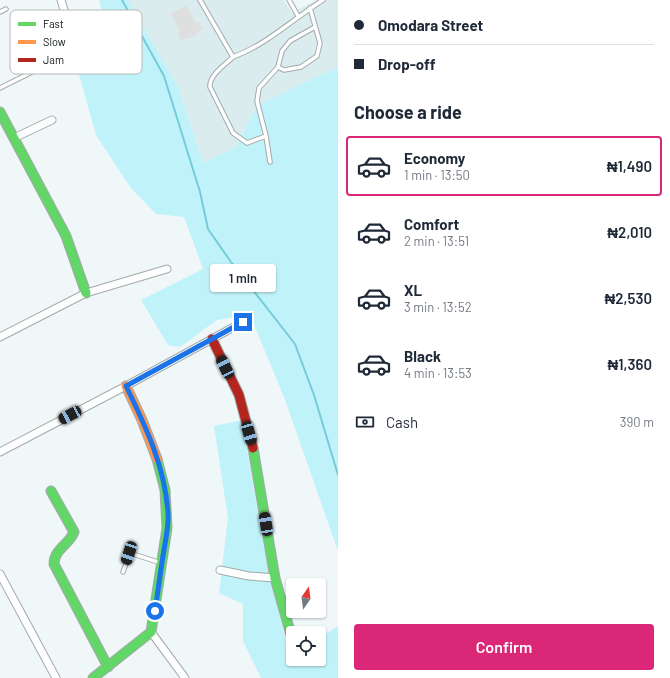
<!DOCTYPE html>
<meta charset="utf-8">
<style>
:root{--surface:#fff;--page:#f6f6f7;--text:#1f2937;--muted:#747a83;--line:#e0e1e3;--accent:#db2777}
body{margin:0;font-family:Barlow,sans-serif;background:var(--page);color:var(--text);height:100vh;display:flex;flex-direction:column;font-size:15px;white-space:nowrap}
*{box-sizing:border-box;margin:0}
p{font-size:13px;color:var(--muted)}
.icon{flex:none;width:22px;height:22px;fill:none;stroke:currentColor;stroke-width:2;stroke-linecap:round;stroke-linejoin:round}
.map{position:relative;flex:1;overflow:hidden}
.panel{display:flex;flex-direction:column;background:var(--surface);width:332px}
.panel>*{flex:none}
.banner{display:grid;align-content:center;height:88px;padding:0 16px;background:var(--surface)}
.needle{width:26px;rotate:14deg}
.controls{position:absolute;left:286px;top:578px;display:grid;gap:8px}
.controls a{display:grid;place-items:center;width:40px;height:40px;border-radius:4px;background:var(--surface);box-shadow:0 1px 3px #0004;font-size:20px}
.end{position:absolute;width:18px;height:18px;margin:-9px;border:5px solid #1a73e8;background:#fff;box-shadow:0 0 0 2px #fff}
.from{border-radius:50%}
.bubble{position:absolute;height:28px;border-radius:4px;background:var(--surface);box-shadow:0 1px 3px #0004;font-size:13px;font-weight:600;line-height:28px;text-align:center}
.car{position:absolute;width:12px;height:24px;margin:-12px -6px;border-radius:5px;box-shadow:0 0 3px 1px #0007;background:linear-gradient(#222 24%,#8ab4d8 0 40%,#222 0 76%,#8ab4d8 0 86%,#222 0)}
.banner b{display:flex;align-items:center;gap:14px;height:38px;font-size:15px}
.banner b+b{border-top:1px solid var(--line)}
.banner i{width:10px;height:10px;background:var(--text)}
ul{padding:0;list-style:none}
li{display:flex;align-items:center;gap:12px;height:60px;margin:0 8px 6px;padding:0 8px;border:2px solid transparent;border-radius:4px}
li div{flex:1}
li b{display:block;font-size:15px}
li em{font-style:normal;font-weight:600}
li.selected{border-color:var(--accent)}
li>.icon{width:36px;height:36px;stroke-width:1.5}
h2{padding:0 16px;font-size:18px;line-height:48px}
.pay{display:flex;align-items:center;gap:10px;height:44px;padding:0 16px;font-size:15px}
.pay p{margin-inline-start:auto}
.action{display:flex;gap:8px;margin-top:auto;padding:8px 16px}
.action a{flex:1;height:46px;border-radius:4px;background:var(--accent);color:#fff;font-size:16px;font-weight:600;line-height:46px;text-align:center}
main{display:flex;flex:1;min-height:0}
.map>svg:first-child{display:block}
</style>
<main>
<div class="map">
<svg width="338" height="678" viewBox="0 0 338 678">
<rect width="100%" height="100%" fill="#eff7f9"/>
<path fill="#dbecef" d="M128,0H284L292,13L316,0H338V67L257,105L236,147L203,163L178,87Z"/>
<path fill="#c0f2fa" d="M99,0H128L178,87L203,163L236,147L257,105L338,67V551L284,397L250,315L217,320L180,347L168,345L141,300L203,269L184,217L156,214L130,187L96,135L67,32L102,13Z
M242,420L261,530L287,648L293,650V659H319V638L338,626V678H261L243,641V604L219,593L228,518L214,426Z"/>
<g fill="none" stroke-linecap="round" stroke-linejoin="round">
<path stroke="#75ccd9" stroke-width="2" d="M122,0L164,76L200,192L208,229L231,262L295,344L314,395L338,475"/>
</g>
<path fill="#dee0e0" d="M186,5L196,23L199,22L203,29L196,33L197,34L188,39L187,38L181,41L177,34L180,32L170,14Z"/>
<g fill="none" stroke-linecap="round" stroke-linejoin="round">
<defs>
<path id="lane" d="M200,0L233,57C266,45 293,19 323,0
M289,0L298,16
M0,12L6,9
M233,57C225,65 209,75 210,87L233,133L247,143L266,136L257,101L259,88L278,67L284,70L301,67L317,56L320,43L310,8
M278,67L282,51L290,41L315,27
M0,88L40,68
M266,136L270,162
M123,572L130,553L161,563"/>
<path id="street" d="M61,0L65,13
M14,138L52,120
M0,337L86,293L167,269
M0,452L126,386L243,322
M220,570L249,576L275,578
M0,574L56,678
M151,632L185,678"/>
<path id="fast" d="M0,112L66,236L86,293
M253,448L275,578L293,642
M51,491L74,532C69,545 54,549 54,564L108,667
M93,678L151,632L167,528L165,490L157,459"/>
<path id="slow" d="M126,386L142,420L157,459"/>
<path id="jam" d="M212,339L239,395L253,448"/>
</defs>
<use href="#lane" stroke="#a4a9ab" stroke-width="5.5"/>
<use href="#street" stroke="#a4a9ab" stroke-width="9"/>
<use href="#fast" stroke="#a4a9ab" stroke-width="11"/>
<use href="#slow" stroke="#a4a9ab" stroke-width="11"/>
<use href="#jam" stroke="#a4a9ab" stroke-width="11"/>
<use href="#lane" stroke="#fdfefe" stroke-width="3.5"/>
<use href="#street" stroke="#fdfefe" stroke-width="7"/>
<use href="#fast" stroke="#63d668" stroke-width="9"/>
<use href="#slow" stroke="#ff974d" stroke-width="9"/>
<use href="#jam" stroke="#b3261e" stroke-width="9"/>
</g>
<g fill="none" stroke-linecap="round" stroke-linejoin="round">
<path stroke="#1a73e8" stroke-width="5" d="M155,611C158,592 160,574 163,556C165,542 169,527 168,513C165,467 146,427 126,386L243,322"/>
</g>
<rect x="10" y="10" width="132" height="64" rx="6" fill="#fff" stroke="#b7b8b8" stroke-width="1"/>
<rect x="18" y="22" width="18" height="4" fill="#63d668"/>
<rect x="18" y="40" width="18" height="4" fill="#ff974d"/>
<rect x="18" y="58" width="18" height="4" fill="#b3261e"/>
<g font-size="11" fill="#0e1314">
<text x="43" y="28">Fast</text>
<text x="43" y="46">Slow</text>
<text x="43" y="64">Jam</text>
</g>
</svg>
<div class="controls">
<a><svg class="needle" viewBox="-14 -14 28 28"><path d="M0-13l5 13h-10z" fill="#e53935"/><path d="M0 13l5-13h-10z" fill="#747a83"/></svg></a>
<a><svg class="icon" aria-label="locate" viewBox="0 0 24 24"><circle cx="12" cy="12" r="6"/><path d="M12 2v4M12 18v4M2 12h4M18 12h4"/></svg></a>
</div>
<i class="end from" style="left:155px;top:611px"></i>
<i class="end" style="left:243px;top:322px"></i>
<div class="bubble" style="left:210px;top:264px;width:66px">1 min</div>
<i class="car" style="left:225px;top:367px;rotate:334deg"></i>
<i class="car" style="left:70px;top:415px;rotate:242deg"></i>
<i class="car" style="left:249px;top:433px;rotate:164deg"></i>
<i class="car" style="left:266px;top:524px;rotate:351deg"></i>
<i class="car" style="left:129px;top:553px;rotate:198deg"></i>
</div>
<section class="panel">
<div class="banner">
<b><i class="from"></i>Omodara Street</b>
<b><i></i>Drop-off</b>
</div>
<h2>Choose a ride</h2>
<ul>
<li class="selected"><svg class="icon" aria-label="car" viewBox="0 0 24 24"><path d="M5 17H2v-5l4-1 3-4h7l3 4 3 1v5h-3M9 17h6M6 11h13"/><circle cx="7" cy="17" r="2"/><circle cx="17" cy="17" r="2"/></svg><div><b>Economy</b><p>1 min · 13:50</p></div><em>₦1,490</em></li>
<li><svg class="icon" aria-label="car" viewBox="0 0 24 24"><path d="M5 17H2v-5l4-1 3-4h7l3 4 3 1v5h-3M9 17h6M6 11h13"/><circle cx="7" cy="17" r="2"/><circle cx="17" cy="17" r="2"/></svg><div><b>Comfort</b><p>2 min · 13:51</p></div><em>₦2,010</em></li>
<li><svg class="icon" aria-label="car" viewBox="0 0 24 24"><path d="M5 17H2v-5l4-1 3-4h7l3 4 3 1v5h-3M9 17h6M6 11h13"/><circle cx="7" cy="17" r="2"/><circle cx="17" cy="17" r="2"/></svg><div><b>XL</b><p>3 min · 13:52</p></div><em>₦2,530</em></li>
<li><svg class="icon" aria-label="car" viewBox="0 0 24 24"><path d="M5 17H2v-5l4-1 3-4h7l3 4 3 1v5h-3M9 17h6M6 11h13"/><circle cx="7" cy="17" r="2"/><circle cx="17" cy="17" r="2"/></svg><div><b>Black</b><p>4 min · 13:53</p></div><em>₦1,360</em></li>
</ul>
<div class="pay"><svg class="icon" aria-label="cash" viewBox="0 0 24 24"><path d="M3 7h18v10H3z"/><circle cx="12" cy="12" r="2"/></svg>Cash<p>390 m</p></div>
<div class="action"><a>Confirm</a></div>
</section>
</main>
